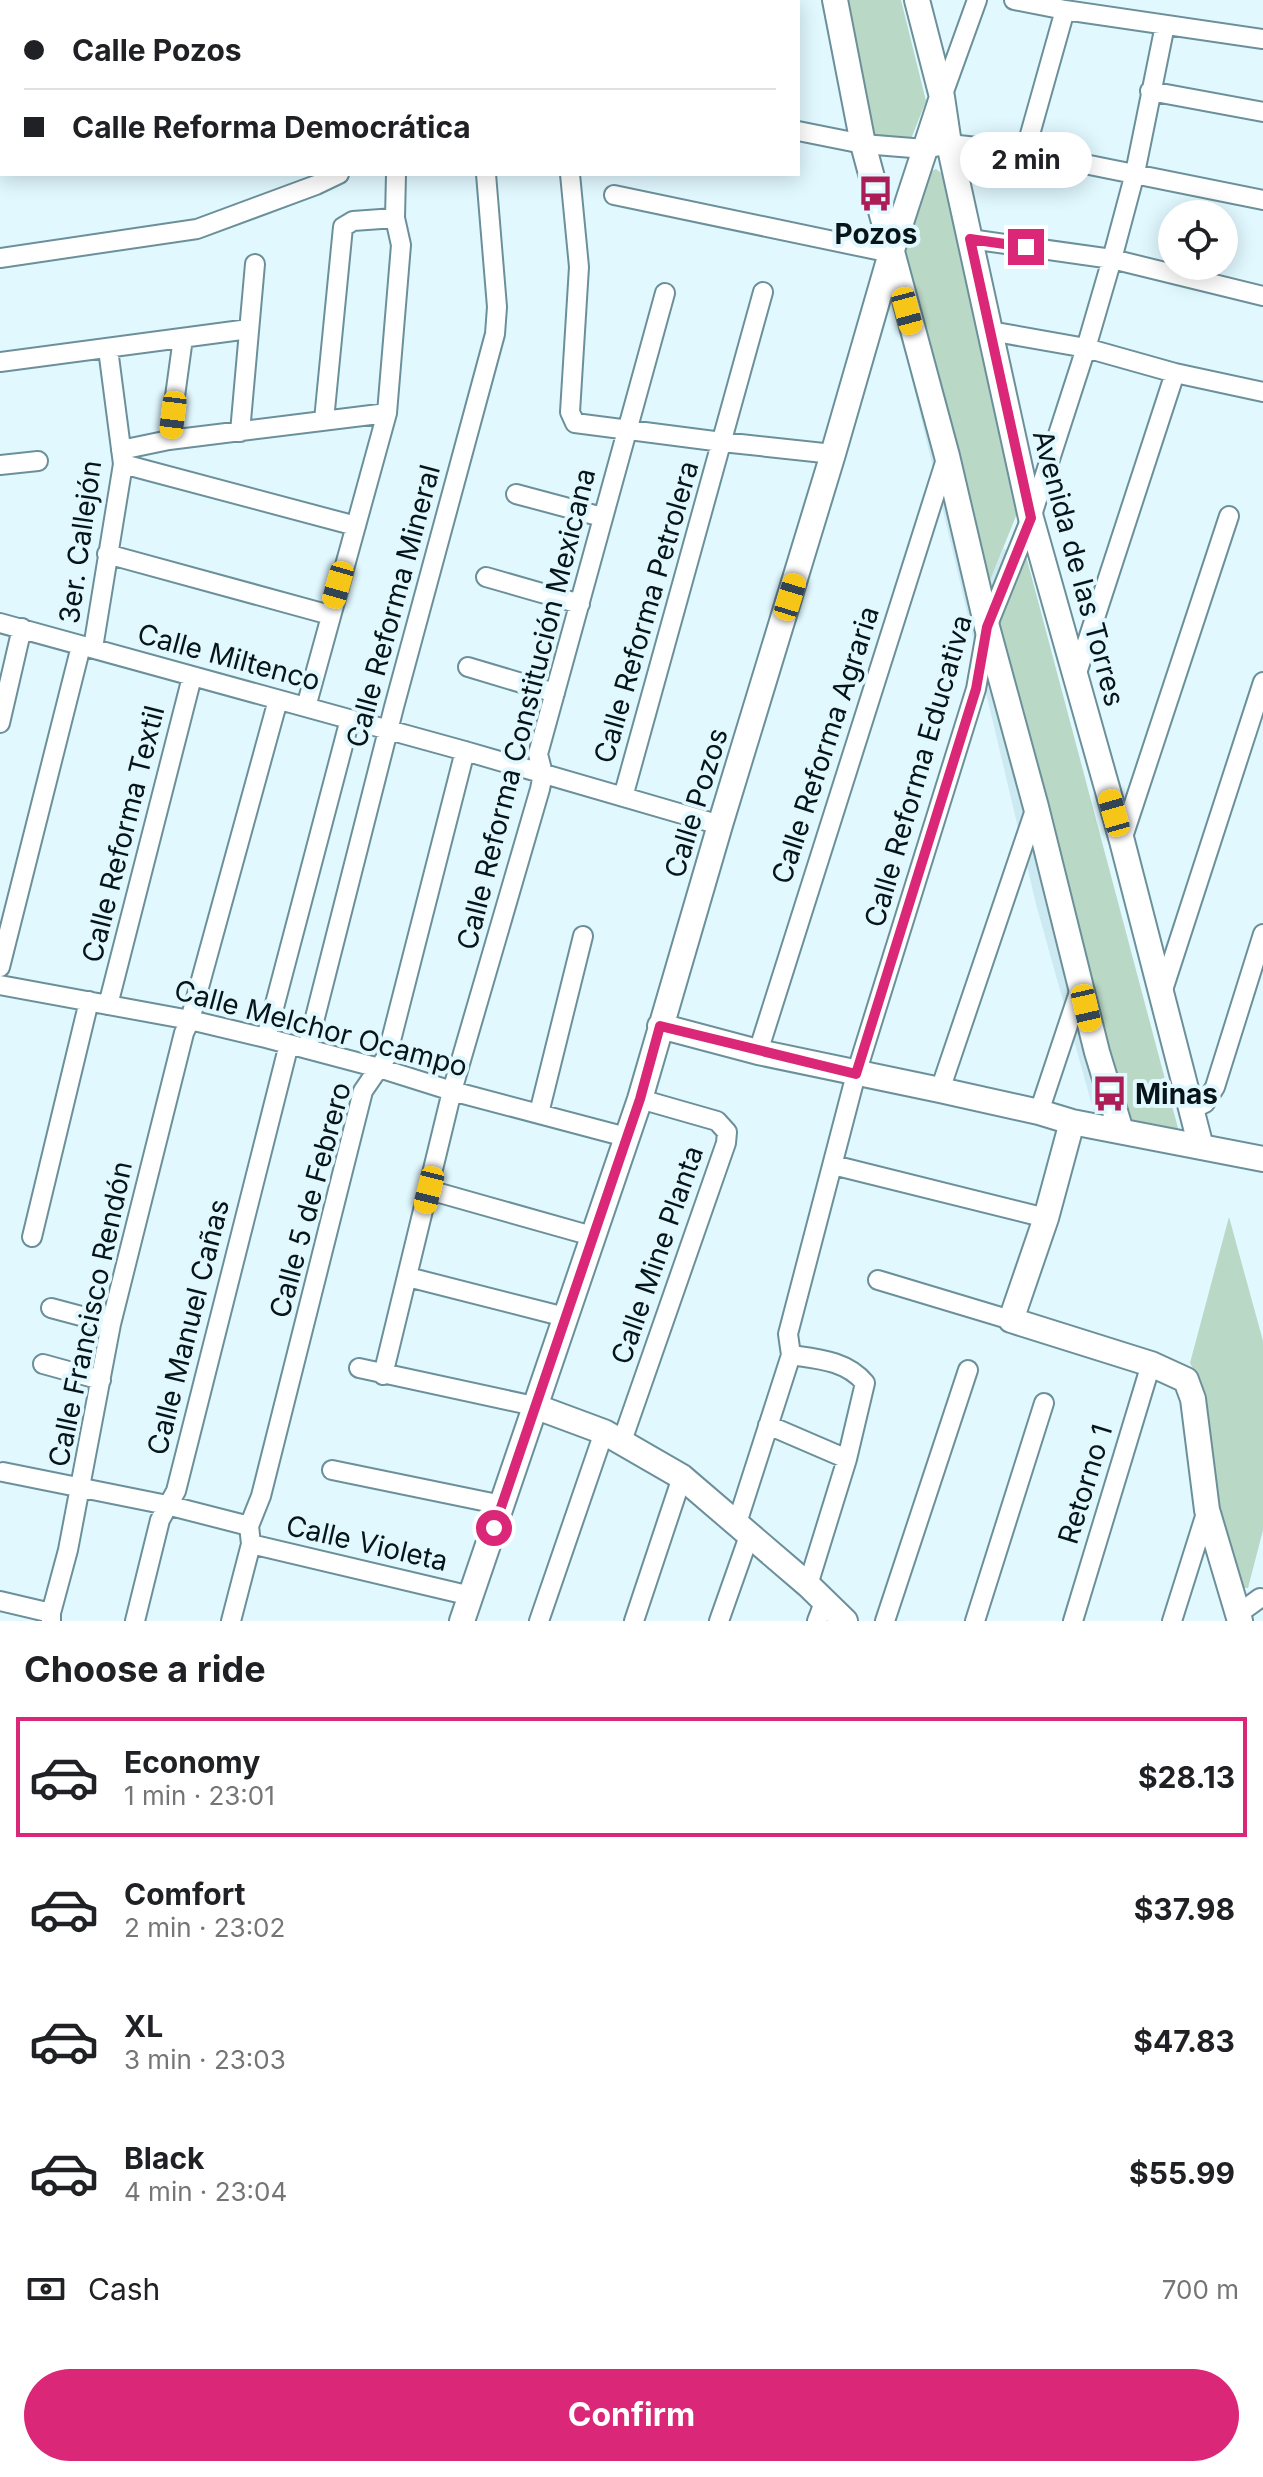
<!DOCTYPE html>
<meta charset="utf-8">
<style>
:root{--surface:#fff;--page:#f2f2f2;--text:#202124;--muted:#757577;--line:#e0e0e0;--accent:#db2777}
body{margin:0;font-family:Inter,sans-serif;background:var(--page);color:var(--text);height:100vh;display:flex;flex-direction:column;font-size:30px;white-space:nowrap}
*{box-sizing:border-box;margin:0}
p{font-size:26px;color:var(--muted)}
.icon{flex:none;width:44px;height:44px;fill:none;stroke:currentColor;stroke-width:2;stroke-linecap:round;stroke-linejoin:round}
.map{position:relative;height:1621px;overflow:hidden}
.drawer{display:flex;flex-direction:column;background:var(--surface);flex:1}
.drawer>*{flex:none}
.hud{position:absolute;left:0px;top:0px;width:800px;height:176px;box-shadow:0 4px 20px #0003;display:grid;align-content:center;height:176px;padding:0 24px;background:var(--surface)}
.buttons{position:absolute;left:1158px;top:200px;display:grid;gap:16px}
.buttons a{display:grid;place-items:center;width:80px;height:80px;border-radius:50%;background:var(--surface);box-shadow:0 4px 20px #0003;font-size:40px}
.end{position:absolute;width:36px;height:36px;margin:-18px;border:10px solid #db2777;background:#fff;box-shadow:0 0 0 4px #fff}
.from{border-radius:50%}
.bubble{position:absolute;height:56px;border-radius:28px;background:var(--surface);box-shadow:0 4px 20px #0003;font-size:26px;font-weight:700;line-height:56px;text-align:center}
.car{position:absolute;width:24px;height:48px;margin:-24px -12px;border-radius:10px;box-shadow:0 0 6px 2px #0007;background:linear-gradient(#f5c518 24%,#345 0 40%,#f5c518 0 76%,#345 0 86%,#f5c518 0)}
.hud b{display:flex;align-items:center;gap:28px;height:76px;font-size:30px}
.hud b+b{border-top:2px solid var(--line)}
.hud i{width:20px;height:20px;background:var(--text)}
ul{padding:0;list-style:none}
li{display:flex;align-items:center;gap:24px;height:120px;margin:0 16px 12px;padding:0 8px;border:4px solid transparent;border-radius:0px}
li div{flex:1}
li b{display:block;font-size:30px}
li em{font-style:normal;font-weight:700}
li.current{border-color:var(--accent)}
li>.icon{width:72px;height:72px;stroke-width:1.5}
h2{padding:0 24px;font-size:36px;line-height:96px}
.pay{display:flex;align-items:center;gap:20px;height:88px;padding:0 24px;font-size:30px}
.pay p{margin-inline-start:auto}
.primary-button{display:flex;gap:16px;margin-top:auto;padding:16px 24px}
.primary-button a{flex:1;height:92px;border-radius:48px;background:var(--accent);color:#fff;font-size:32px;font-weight:700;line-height:92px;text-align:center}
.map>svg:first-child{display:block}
</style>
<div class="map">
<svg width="1263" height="1621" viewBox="0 0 1263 1621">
<rect width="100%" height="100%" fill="#e1f8ff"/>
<path fill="#cde9f2" d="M909,264L983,596L1004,548L1019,565L993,631L1131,1123L1095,1116L1036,904L888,278Z"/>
<path fill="#b9d8c5" d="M847,0H901L926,101L911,139L872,136Z
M936,169L944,175L1020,506L983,598L904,243L927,173Z
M1025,552L1179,1132L1131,1123L993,631Z
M1229,1217L1263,1341V1530L1248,1588H1234L1216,1521L1202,1385L1190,1363Z"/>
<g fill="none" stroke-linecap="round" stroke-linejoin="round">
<defs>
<path id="lane" d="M231,0V2
M202,2V0"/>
<path id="street" d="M315,0V2
M552,0L553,2
M1014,0L1065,10L1263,39
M111,2V0
M518,2L523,0
M1150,91L1263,112
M942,97L977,0
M798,131L863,144L925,149L949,144L1025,152L1263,200
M1025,152L1065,10
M570,174L579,267L570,412L575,423L722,442L833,454
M614,195L891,253
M970,239L1112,259L1263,296
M0,258L197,229L316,185L339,174
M990,331L1086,348L1175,373L1263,392
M0,362L249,329
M324,420L343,227L353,221L395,218
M240,432L255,264
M169,440L183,338
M121,450L169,440L387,413
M123,464L356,526
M0,465L38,461
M516,494L602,517
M107,554L330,615
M486,577L580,604
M0,623L465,751L720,825
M93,648L123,464L108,349
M468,667L555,693
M1076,676L1175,373
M306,707L387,413L401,245L395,218L396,174
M0,723L22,628
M623,797L763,292
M1122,840L1229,516
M0,967L81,646
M0,985L190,1020L266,1038L379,1068L452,1091L626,1137
M1162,993L1263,682
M108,1005L192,677
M266,1038L350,719
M307,1049L394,707L495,334L497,307L486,174
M758,1052L947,456
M940,1090L1036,807
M1191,1110L1205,1103L1215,1087L1263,934
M1039,1112L1081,986
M539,1113L583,936
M833,1165L1046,1218
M429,1190L592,1236
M32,1237L89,1001
M408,1277L565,1317
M878,1280L1011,1320
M51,1308L111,1324
M43,1364L101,1380
M359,1368L534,1406
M383,1375L452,1091L540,789L543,774L538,754L665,293
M768,1425L847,1459
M622,1441L726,1143L727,1132L717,1121L640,1099
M332,1470L502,1505
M3,1472L167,1505L249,1526
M737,1523L791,1355
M251,1544L471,1596
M808,1585L847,1459L865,1383C847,1361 819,1359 791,1355L788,1334L856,1074L976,689L987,627L1031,518L1086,348L1112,259L1135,173L1165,25
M0,1601L51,1613
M1238,1614L1260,1598
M51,1621V1613L68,1550L111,1324L184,1033L190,1020L278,700
M135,1621L160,1520L176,1491L289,1044
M231,1621L251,1544L249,1526L261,1496L363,1091L387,1056L465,751
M539,1621L604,1432
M634,1621L682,1477
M719,1621L749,1536
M817,1621L825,1600
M885,1621L968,1370
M975,1621L1044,1403
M1073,1621L1151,1364
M1172,1621L1207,1510"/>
<path id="secondary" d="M835,0L863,144L947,456L987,627L1036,807L1097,1052L1121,1131
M917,0L942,97L949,144L1031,518L1122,841L1201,1147
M25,2V0
M260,2L264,0
M0,93L2,86
M0,112L2,111
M660,1026L758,1052L940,1090L1039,1112L1072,1122L1263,1159
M1072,1122L1046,1218L1011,1320L1151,1364L1186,1380L1193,1399L1207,1510L1240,1621
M534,1406L604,1432L682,1477L808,1585L845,1621
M462,1621L640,1099L720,825L833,454L891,253L942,97"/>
</defs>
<use href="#lane" stroke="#6b909a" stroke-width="13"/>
<use href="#street" stroke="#6b909a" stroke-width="22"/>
<use href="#secondary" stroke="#6b909a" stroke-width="28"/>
<use href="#lane" stroke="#fff" stroke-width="9"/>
<use href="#street" stroke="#fff" stroke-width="18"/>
<use href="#secondary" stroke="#fff" stroke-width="24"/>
</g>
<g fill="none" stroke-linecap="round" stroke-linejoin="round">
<path stroke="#db2777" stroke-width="10" d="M494,1528L640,1099L660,1026L856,1074L976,689L987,627L1031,518L970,239L1026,247"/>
</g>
<defs>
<symbol id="bus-bare" viewBox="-9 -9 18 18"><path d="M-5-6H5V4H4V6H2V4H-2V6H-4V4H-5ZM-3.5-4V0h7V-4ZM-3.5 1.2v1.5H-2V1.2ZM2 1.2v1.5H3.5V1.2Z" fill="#ac1c55" stroke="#e1f8ff" stroke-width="2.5" paint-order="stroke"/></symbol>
</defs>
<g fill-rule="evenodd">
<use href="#bus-bare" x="850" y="168" width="51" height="51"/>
<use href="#bus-bare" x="1084" y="1068" width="51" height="51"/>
</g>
<g text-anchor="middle" stroke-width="8" stroke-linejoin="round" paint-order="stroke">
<g font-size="28" font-weight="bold" fill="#071519" stroke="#e1f8ff">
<text x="876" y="244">Pozos</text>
<text x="1135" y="1104" text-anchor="start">Minas</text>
</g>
<g font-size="28" fill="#071519" stroke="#e1f8ff">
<text transform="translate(80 542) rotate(-82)" y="10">3er. Callejón</text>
<text transform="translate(1079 568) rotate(75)" y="10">Avenida de las Torres</text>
<text transform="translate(393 606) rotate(-75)" y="10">Calle Reforma Mineral</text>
<text transform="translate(646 612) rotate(-74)" y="10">Calle Reforma Petrolera</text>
<text transform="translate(229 657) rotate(15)" y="10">Calle Miltenco</text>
<text transform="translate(526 709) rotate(-76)" y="10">Calle Reforma Constitución Mexicana</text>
<text transform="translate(825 745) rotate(-72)" y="10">Calle Reforma Agraria</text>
<text transform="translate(918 771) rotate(-74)" y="10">Calle Reforma Educativa</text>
<text transform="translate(696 803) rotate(-73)" y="10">Calle Pozos</text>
<text transform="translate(123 834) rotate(-76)" y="10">Calle Reforma Textil</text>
<text transform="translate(321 1028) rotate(15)" y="10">Calle Melchor Ocampo</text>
<text transform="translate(310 1200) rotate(-75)" y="10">Calle 5 de Febrero</text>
<text transform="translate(657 1255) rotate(-71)" y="10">Calle Mine Planta</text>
<text transform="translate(90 1314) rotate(-78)" y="10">Calle Francisco Rendón</text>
<text transform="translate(188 1327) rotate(-76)" y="10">Calle Manuel Cañas</text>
<text transform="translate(1085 1484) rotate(-73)" y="10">Retorno 1</text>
<text transform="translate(367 1543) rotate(13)" y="10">Calle Violeta</text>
</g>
</g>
</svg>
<div class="buttons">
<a><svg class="icon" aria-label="locate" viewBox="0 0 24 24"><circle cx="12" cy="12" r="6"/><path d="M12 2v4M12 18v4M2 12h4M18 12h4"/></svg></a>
</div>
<i class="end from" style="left:494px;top:1528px"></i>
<i class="end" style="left:1026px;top:247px"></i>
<div class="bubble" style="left:960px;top:132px;width:132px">2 min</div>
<i class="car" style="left:907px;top:311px;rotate:165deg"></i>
<i class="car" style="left:173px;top:415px;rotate:187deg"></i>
<i class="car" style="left:338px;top:585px;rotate:196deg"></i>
<i class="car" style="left:790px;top:597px;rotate:17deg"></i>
<i class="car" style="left:1114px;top:813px;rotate:344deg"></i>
<i class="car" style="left:1086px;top:1008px;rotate:167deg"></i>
<i class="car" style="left:429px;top:1190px;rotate:194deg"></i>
<div class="hud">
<b><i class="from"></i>Calle Pozos</b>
<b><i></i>Calle Reforma Democrática</b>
</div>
</div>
<section class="drawer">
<h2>Choose a ride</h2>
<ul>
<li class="current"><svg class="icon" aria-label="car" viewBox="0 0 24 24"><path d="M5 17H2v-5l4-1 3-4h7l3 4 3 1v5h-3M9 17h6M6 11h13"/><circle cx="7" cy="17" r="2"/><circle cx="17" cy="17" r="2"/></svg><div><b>Economy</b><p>1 min · 23:01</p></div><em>$28.13</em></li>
<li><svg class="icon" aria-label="car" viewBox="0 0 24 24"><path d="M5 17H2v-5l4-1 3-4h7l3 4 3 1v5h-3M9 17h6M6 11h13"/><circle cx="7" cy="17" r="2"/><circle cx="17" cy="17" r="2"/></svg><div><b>Comfort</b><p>2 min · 23:02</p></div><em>$37.98</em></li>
<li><svg class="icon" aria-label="car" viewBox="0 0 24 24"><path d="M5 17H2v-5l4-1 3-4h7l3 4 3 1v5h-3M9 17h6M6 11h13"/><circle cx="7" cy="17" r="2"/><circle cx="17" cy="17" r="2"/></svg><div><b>XL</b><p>3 min · 23:03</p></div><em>$47.83</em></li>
<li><svg class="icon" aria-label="car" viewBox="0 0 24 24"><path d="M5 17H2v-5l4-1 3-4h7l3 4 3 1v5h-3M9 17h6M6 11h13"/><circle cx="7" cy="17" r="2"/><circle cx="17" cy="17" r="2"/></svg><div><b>Black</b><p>4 min · 23:04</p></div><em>$55.99</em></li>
</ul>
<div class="pay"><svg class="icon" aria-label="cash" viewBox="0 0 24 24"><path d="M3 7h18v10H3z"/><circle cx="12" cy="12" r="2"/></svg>Cash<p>700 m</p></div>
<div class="primary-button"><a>Confirm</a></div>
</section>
